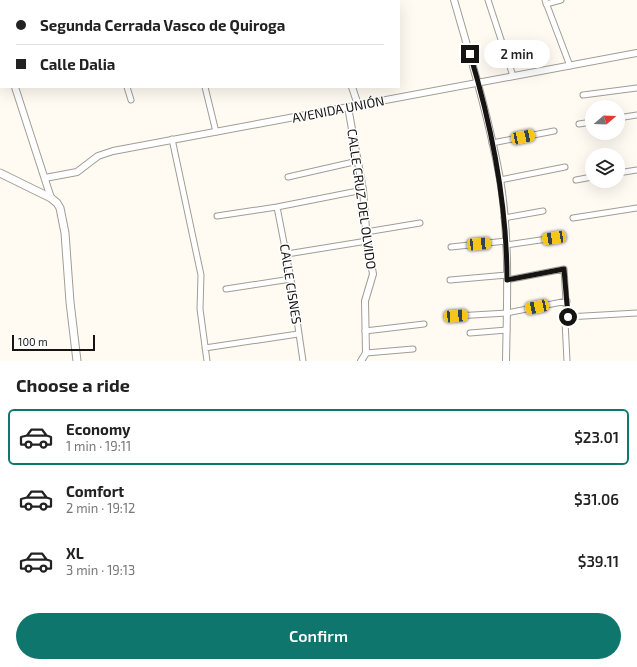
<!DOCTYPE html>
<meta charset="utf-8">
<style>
:root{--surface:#fff;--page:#f6f6f6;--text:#222;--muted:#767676;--line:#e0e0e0;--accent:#0f766e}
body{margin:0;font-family:"Exo 2",sans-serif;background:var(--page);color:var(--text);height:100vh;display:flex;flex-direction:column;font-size:15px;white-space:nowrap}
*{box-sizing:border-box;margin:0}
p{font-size:13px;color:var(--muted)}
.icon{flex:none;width:22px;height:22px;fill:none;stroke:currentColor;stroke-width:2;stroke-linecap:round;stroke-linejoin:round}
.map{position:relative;height:361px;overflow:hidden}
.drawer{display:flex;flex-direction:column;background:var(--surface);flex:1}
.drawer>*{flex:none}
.hud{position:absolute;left:0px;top:0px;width:400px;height:88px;box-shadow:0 4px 16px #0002;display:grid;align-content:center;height:88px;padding:0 16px;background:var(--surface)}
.needle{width:26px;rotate:71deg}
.controls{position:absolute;left:585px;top:100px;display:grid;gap:8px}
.controls a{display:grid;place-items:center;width:40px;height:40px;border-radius:50%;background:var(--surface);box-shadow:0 4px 16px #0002;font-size:20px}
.scale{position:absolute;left:12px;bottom:10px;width:83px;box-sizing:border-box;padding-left:4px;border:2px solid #151412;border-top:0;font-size:11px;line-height:14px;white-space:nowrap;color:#151412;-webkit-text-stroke:3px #fff;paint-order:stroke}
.end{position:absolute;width:18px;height:18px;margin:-9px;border:5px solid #151412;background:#fff;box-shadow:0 0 0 2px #fff}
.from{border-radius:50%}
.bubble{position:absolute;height:28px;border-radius:14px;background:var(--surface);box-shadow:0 4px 16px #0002;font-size:13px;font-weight:600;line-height:28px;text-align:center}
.car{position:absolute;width:12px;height:24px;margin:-12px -6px;border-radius:5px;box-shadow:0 0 3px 1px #0007;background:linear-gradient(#f5c518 24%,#345 0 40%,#f5c518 0 76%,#345 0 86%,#f5c518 0)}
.hud b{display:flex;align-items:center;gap:14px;height:38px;font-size:15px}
.hud b+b{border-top:1px solid var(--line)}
.hud i{width:10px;height:10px;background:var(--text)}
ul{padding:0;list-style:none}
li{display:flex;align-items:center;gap:12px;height:56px;margin:0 8px 6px;padding:0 8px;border:2px solid transparent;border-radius:6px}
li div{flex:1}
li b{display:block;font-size:15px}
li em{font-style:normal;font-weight:600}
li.active{border-color:var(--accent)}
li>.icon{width:36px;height:36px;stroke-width:1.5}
h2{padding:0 16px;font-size:18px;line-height:48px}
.cta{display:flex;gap:8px;margin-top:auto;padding:8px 16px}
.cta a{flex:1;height:46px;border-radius:24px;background:var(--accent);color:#fff;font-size:16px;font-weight:600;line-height:46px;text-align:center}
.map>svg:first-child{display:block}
</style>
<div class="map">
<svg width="637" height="361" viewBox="0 0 637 361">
<rect width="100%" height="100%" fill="#fffbf3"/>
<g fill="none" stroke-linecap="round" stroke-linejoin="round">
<defs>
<path id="minor" d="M97,0L98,1
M210,0V1
M488,0L513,76
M545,0L570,66
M546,4L561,0
M127,87L131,100
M205,87L216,132
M583,95L637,88
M618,118L637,115
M579,124L592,122
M172,139L201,275L200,309L207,361
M492,143L554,131
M618,173L637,170
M288,177L358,161
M500,180L565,167
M576,180L592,177
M277,207L291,279L303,361
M217,216L277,207L363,190
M504,218L543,211
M573,218L637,208
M366,232L420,223
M506,245L554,238
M451,247L506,241
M287,254L367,241
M450,280L507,275
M507,280L564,269L567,317L565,321L567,361
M226,289L291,279
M456,316L507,313L567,301
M567,317L637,313
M365,331L424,324
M470,333L507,330
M205,348L298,334
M366,353L413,349"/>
<path id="tertiary" d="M322,0V1
M454,0C471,59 489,118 500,179C510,239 507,301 506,361
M0,36L1,40
M15,87L51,198
M352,87L358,105
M348,107L363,190L367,241L373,274L365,301L366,353L361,361
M45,178L77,172L98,156L113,151L637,53"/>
<path id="secondary" d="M0,173L51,198L57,203L60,208L65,233L70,302L77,361"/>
</defs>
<use href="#minor" stroke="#a19d96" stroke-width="7"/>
<use href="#tertiary" stroke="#a19d96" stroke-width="8"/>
<use href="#secondary" stroke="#a19d96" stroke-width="9"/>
<use href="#minor" stroke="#fff" stroke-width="5"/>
<use href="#tertiary" stroke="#fff" stroke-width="6"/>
<use href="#secondary" stroke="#fff" stroke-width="7"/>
</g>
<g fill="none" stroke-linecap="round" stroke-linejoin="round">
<path stroke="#151412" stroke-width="5" d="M470,54C492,127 507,203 507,280L564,269L568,317"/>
</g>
<g text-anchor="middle" stroke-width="3" stroke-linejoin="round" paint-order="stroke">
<g font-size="13" fill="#151412" stroke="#fff">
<text transform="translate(338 109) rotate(-11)" y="5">AVENIDA UNIÓN</text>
<text transform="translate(362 199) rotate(82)" y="5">CALLE CRUZ DEL OLVIDO</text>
<text transform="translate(291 284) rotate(81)" y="5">CALLE CISNES</text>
</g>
</g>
</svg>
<div class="controls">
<a><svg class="needle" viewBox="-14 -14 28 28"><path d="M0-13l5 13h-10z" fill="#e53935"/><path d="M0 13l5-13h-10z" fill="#767676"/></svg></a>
<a><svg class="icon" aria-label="layers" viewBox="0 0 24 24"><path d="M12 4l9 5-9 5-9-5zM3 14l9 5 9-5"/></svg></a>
</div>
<div class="scale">100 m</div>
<i class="end from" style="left:568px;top:317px"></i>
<i class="end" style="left:470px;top:54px"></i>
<div class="bubble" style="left:484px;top:40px;width:66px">2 min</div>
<i class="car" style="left:523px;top:137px;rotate:78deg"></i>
<i class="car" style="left:554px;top:238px;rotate:261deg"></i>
<i class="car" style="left:479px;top:244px;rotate:85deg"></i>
<i class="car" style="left:537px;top:307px;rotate:258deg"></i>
<i class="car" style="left:456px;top:316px;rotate:86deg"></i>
<div class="hud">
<b><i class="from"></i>Segunda Cerrada Vasco de Quiroga</b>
<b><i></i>Calle Dalia</b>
</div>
</div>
<section class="drawer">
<h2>Choose a ride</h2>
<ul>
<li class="active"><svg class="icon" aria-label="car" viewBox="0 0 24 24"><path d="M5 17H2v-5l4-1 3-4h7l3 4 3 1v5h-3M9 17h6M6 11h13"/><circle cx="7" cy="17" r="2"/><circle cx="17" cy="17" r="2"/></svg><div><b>Economy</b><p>1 min · 19:11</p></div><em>$23.01</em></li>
<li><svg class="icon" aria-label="car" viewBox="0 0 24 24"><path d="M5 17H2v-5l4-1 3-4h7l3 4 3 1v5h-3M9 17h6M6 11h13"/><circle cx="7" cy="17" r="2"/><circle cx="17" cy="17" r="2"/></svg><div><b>Comfort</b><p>2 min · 19:12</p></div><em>$31.06</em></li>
<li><svg class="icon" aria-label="car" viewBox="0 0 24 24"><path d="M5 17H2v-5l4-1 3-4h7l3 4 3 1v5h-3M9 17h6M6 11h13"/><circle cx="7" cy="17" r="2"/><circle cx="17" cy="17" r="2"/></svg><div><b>XL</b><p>3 min · 19:13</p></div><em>$39.11</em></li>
</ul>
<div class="cta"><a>Confirm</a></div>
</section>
